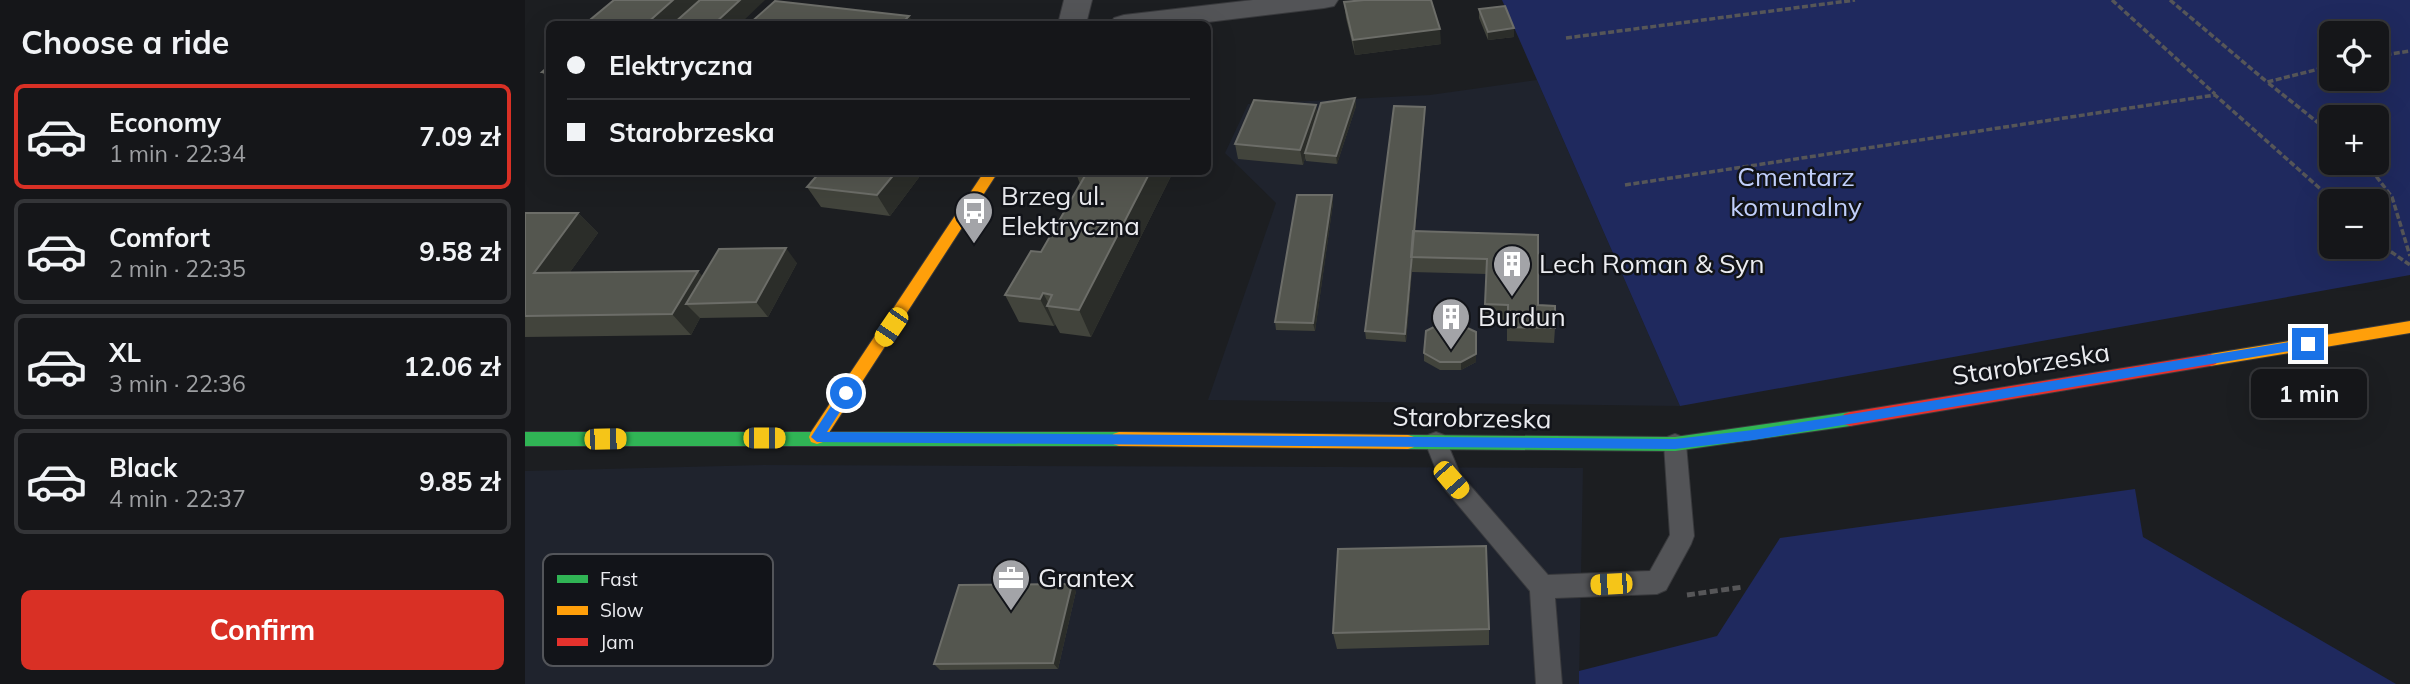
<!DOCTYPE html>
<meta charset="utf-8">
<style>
:root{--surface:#151619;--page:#222326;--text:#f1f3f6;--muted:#9d9fa2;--line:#343538;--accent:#d93025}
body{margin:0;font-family:Mulish,sans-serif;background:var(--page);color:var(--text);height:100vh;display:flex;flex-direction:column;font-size:26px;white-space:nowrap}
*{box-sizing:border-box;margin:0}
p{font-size:23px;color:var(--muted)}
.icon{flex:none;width:38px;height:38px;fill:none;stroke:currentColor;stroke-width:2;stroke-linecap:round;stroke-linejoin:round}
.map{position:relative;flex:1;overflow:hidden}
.drawer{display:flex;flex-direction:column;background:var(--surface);width:525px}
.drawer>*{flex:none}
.hud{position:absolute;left:21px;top:21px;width:665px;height:154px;border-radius:10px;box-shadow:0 7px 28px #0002,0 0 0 2px var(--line);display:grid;align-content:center;height:154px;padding:0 21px;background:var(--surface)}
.controls{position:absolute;left:1794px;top:21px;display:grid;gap:14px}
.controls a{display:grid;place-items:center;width:70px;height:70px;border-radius:10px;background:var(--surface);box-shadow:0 7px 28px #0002,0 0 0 2px var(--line);font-size:35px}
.end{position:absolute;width:32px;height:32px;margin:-16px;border:9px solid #1a73e8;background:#fff;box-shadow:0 0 0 4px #fff}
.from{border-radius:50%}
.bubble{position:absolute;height:49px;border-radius:10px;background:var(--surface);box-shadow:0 7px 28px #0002,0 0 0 2px var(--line);font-size:23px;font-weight:700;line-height:49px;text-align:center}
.car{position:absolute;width:21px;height:42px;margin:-21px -10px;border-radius:9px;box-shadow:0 0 5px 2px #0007;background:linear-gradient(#f5c518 24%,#345 0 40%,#f5c518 0 76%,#345 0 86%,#f5c518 0)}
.hud b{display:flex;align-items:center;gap:24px;height:66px;font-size:26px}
.hud b+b{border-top:2px solid var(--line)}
.hud i{width:18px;height:18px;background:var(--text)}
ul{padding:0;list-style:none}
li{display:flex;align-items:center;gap:21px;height:105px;margin:0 14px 10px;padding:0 7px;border:4px solid var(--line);border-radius:10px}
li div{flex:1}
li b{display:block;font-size:26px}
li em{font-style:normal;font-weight:700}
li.selected{border-color:var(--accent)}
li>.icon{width:63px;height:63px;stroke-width:1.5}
h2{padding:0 21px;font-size:32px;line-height:84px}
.primary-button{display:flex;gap:14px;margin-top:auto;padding:14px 21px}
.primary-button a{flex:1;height:80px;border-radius:10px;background:var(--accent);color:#fff;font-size:28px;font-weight:700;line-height:80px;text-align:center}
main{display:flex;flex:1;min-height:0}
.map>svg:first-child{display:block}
</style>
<main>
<section class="drawer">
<h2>Choose a ride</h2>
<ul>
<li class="selected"><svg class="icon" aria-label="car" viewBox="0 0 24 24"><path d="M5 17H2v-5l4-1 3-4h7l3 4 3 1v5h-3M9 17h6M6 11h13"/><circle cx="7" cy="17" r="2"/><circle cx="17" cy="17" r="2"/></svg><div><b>Economy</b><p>1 min · 22:34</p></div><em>7.09 zł</em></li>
<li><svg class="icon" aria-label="car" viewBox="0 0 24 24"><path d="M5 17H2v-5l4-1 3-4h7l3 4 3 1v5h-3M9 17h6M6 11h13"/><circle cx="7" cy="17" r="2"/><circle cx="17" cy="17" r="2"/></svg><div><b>Comfort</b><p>2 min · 22:35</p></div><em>9.58 zł</em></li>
<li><svg class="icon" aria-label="car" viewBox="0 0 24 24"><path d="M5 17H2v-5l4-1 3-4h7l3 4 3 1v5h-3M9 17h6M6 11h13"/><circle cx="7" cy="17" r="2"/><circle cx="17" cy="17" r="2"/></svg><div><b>XL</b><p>3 min · 22:36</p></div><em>12.06 zł</em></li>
<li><svg class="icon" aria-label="car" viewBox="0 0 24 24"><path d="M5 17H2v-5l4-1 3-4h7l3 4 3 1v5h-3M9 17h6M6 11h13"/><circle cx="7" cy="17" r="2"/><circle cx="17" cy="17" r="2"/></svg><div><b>Black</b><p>4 min · 22:37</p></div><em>9.85 zł</em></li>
</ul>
<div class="primary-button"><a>Confirm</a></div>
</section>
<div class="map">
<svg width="1885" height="684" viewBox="0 0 1885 684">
<rect width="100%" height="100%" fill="#1c1e21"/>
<path fill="#1f232d" d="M1012,80L1155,406L683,400L751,203L700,153L723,104L905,95Z
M240,465L1058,468L1054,684H0V471Z"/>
<path fill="#1f295e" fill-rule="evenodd" d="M977,0H1885V275L1155,406ZM1806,33H1852V79H1806ZM1806,117H1852V163H1806ZM1806,201H1852V247H1806Z
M1610,489L1618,537L1871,684H1054V671L1192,636L1255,538Z"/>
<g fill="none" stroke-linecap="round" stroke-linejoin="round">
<defs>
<path id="lane" d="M911,432L919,435L935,474L1023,575L1125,571L1145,535L1139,444L1142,437L1150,434L1158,437L1161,444L1169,536L1166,544L1141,590L1132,594L1030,598L1037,684H1011L1005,591L918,487L900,442L903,435Z"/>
<path id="street" d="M539,0H567L561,24H533Z
M728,0H813L809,6L799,8L666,24H585L589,18L599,15Z"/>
<path id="fast" d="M1325,412L1331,414L1333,419L1331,424L1325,426L1150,451L883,449L877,447L875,442L877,437L883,435L1150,437Z
M0,432H594L600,434L602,439L600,444L594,446H0Z"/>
<path id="slow" d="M459,172H473L298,442L292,444L286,442L284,437L286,432Z
M1885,321V333L1685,366L1679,364L1677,360L1679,356L1685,354Z
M594,432L883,435L889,437L891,442L889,447L883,449L594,446L588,444L586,439L588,434Z"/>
<path id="jam" d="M1685,354L1691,356L1693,360L1691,364L1685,366L1325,426L1319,424L1317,419L1319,414L1325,412Z"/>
</defs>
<use href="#lane" stroke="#38393c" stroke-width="2"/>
<use href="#street" stroke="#38393c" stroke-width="2"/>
<use href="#fast" stroke="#38393c" stroke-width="2"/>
<use href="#slow" stroke="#38393c" stroke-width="2"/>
<use href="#jam" stroke="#38393c" stroke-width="2"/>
<path stroke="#565658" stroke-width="3.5" stroke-dasharray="6 2.5" stroke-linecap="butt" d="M1587,0L1690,94
M1645,0L1742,82
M1041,38L1330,0
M1852,56L1885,51
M1806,66L1742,82L1806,133
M1841,163L1867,197L1885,256
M1100,185L1690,95L1809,201
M1852,242L1885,265"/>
<path stroke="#565658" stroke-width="5" stroke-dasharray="8 3.5" stroke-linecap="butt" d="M1162,595L1218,587"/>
<use href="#lane" fill="#535457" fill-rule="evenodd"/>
<use href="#street" fill="#535457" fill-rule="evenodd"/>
<use href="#fast" fill="#30b455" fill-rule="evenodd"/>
<use href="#slow" fill="#ff9f0a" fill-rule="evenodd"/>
<use href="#jam" fill="#e5322d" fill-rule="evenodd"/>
</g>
<path fill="#42443c" d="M819,2L916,44L830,55L821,18Z
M954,9L989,37L963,40L954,18Z
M24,66V81L17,72Z
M830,98L831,106L812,164L781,161L780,158L778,165L713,159L710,144L793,114Z
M900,107V116L890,231L1013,235V305L1030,328L1029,343L982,341V320L960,319L962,274L887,272V270L881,342L841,339L840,331Z
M398,172L365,216L296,207L282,187Z
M648,172L566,337L535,333L530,324L529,326L494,322L480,295L516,252L555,184L551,173Z
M807,195L808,203L790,331L751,330L750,322Z
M0,213H53L73,233L45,272L178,276L272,263L243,317L175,318L166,335L0,337Z
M951,332V362L936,370H915L899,361V353Z
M551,591L533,669L415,670L409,664Z
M964,629V645L812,649L808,633Z"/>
<path fill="#2b2d29" d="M148,0H183L158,24H121Z
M215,0H240L215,24H189Z
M384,16L389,24H376Z
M989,28V37L963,40V32Z
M915,29L916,44L830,55L828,40Z
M830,98L831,106L812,164L811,156Z
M791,105L794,120L780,153V158L778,165L775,150Z
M900,107V116L888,257H887Z
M371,172H398L365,216L352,195Z
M625,172H648L566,337L554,310Z
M807,195L808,203L790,331L788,323Z
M53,213L73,233L30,293L9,273Z
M261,248L272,263L243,317L231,302Z
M886,262L887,270L881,342L880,334Z
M173,271L191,291L161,304L175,318L166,335L147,314Z
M518,293L525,306H522L530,324L529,326L515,299Z
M951,354V362L936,370V362Z
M547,584L551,591L533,669L528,663Z"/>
<path fill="#54564f" stroke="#6c6d68" stroke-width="2" d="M89,0H148L121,24H60Z
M175,0H215L189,24H148Z
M839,0H906L915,29L828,40L819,2Z
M250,1L384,16L376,24H224Z
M980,6L989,28L963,32L954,9Z
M387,21L416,24H384Z
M24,66V73L17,72Z
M830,98L811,156L780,153L796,103Z
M729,100L791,105L775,150L710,144Z
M869,106L900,107L880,334L840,331Z
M295,172H371L352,195L282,187Z
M552,172H625L554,310L522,306L527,295L518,293L515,299L480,295L506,251L516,252L561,174L551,173Z
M772,195H807L788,323L750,322Z
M0,213H53L9,273L173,271L147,314L0,316Z
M888,231L1013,235V305L1030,306V328L983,327V305L960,304L962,259L886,257Z
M261,248L231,302L161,304L194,249Z
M915,324L936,325L951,332V354L936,362H915L899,353L901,331Z
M961,546L964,629L808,633L813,549Z
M547,584L528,663L409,664L434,585Z"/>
<path fill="#1a73e8" d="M1783,339L1789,344L1783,348L1228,440L1150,449L292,442L286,437L317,389L321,388L327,393L302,432L1150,439L1228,430Z"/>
<defs>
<symbol id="bus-pin" viewBox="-11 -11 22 30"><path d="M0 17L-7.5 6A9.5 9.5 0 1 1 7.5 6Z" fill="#a3a4a8" stroke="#121419"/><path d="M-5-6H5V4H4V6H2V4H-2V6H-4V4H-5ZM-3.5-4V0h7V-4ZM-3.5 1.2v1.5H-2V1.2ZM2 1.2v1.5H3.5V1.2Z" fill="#fff"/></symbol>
<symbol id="building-pin" viewBox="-11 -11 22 30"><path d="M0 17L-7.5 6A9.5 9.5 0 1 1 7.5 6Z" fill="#a3a4a8" stroke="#121419"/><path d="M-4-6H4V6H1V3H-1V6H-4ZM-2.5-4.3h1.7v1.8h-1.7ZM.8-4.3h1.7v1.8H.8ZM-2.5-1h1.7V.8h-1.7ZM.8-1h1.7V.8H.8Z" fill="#fff"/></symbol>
<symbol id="office-pin" viewBox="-11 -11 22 30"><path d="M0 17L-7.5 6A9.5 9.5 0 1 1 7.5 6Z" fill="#a3a4a8" stroke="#121419"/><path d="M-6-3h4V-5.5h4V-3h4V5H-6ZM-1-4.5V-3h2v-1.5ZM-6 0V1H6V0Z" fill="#fff"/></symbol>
</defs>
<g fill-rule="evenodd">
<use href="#bus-pin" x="427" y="189" width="44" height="60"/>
<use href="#building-pin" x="965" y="242" width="44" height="60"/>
<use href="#building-pin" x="904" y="295" width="44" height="60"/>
<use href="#office-pin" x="464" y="556" width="44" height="60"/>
</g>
<g text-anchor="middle" stroke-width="5" stroke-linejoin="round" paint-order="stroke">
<g font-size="26" fill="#c1cffb" stroke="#121419">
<text x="1271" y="186">Cmentarz<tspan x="1271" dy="30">komunalny</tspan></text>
</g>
<g font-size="26" fill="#ebecf0" stroke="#121419" text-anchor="start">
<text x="476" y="205">Brzeg ul.<tspan x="476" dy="30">Elektryczna</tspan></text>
<text x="1014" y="273">Lech Roman &amp; Syn</text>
<text x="953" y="326">Burdun</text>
<text x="513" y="587">Grantex</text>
</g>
<g font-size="26" fill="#ebecf0" stroke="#121419">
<text transform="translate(1506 364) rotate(-9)" y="9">Starobrzeska</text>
<text transform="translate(947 418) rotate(1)" y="9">Starobrzeska</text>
</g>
</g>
<rect x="18" y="554" width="230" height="112" rx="10" fill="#121419" stroke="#53555a" stroke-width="2"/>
<rect x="32" y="575" width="31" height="8" fill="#30b455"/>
<rect x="32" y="606" width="31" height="9" fill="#ff9f0a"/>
<rect x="32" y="638" width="31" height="8" fill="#e5322d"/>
<g font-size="19" fill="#ebecf0">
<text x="75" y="586">Fast</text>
<text x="75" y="617">Slow</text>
<text x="75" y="649">Jam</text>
</g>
</svg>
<div class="controls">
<a><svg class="icon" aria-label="locate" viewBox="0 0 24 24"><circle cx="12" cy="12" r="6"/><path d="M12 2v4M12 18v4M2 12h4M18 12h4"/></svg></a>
<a>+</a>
<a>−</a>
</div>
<i class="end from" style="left:321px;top:393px"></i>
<i class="end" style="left:1783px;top:344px"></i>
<div class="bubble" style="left:1726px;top:369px;width:116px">1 min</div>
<i class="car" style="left:366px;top:327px;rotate:214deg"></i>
<i class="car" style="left:239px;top:438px;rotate:90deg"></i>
<i class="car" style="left:80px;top:439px;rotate:89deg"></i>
<i class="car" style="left:926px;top:480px;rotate:139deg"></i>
<i class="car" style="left:1086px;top:584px;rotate:267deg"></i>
<div class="hud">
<b><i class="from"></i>Elektryczna</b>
<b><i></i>Starobrzeska</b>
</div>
</div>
</main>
